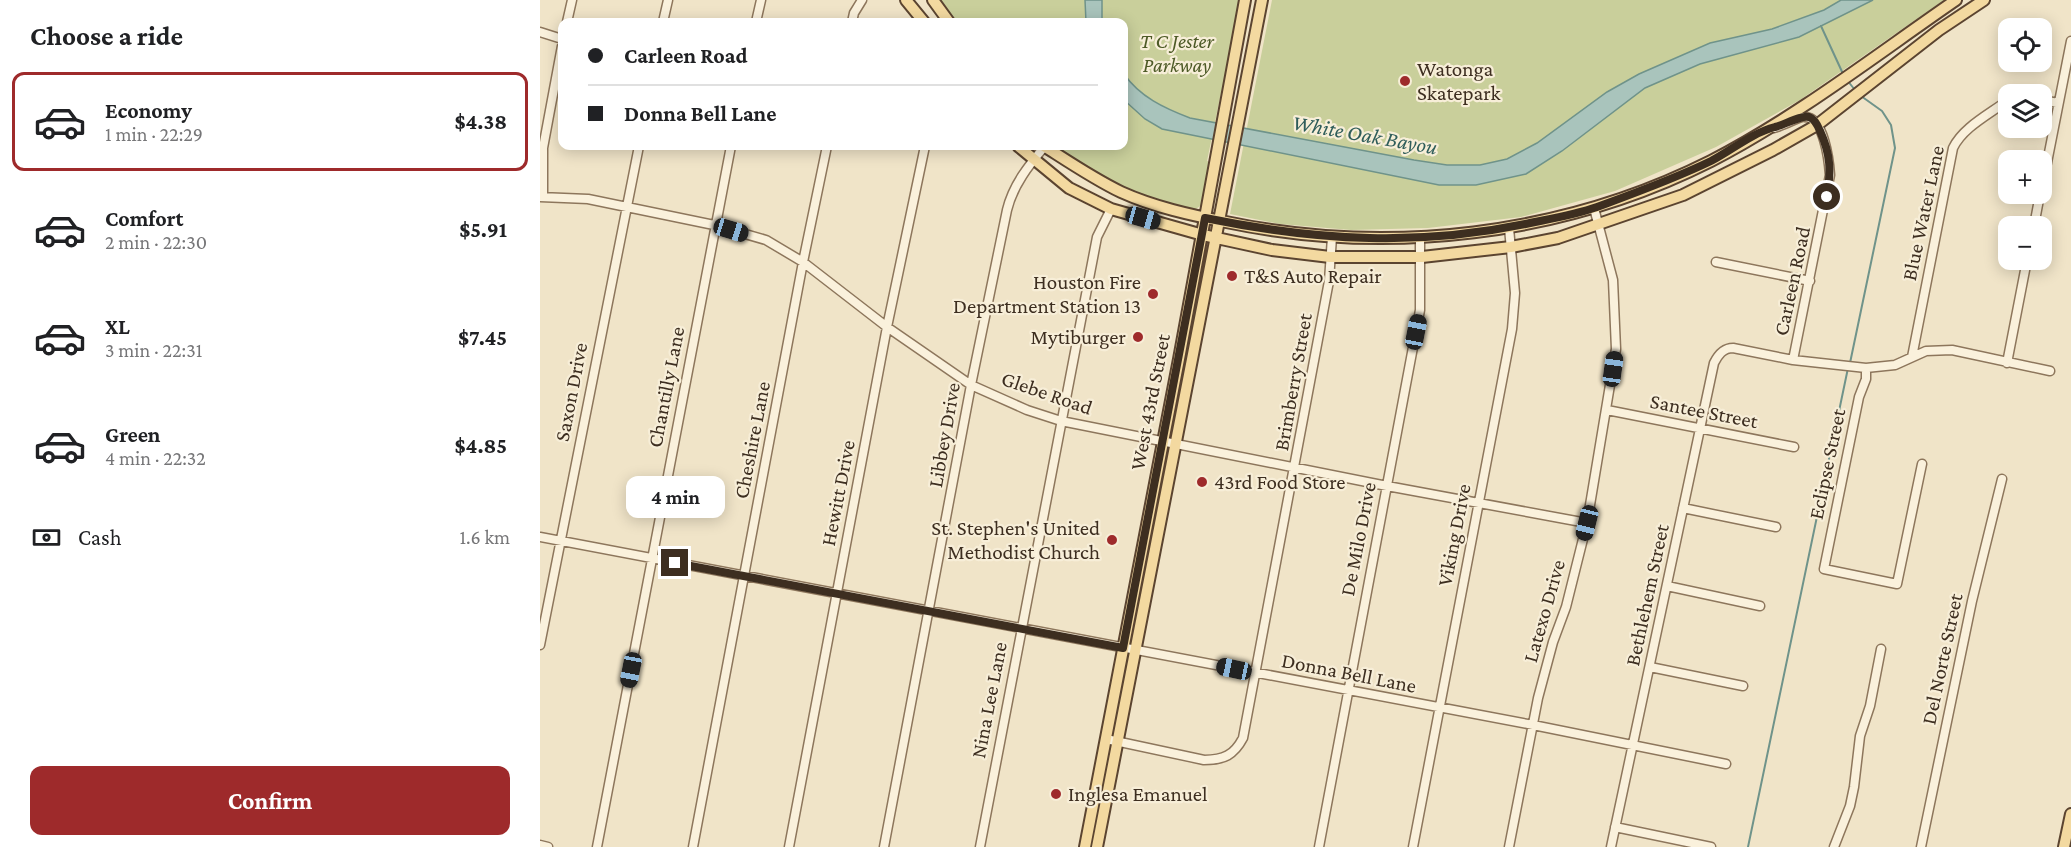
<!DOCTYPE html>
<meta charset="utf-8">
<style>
:root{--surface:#fff;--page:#f6f6f6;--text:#202124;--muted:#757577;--line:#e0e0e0;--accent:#9e2a2b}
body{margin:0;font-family:"Crimson Pro",serif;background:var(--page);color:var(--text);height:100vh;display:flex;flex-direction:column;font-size:22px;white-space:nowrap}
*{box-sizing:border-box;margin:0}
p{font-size:20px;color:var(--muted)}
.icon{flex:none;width:33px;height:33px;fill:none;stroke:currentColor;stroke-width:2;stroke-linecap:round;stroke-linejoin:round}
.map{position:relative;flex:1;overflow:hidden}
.drawer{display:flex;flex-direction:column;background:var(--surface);width:540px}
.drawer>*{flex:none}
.hud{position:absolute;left:18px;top:18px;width:570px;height:132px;border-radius:12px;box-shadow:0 3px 15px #0003;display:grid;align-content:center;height:132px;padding:0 30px;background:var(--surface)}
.fabs{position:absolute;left:1458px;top:18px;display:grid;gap:12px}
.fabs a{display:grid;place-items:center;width:54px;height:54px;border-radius:12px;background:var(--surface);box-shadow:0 3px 15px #0003;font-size:30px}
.end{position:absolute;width:27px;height:27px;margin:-14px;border:8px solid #3d2e20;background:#fff;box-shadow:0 0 0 3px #fff}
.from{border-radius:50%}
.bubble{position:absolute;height:42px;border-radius:12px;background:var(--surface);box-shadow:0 3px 15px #0003;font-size:20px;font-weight:700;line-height:42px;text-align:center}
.car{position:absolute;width:18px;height:36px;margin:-18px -9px;border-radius:8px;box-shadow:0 0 4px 2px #0007;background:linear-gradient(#222 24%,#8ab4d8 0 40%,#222 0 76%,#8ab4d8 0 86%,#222 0)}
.hud b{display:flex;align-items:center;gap:21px;height:57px;font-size:22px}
.hud b+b{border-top:2px solid var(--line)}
.hud i{width:15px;height:15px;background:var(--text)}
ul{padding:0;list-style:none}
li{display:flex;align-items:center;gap:18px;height:99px;margin:0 12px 9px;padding:0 18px;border:3px solid transparent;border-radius:12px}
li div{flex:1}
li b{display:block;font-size:22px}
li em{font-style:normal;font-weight:700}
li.current{border-color:var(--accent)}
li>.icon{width:54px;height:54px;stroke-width:1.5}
h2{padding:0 30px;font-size:27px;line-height:72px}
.pay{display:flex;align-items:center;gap:15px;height:66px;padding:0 30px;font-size:22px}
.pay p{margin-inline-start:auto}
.primary-button{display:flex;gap:12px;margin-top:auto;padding:12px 30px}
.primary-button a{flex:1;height:69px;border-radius:12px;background:var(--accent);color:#fff;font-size:24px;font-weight:700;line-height:69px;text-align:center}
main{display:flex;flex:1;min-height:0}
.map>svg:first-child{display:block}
</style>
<main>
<section class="drawer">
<h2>Choose a ride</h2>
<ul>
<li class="current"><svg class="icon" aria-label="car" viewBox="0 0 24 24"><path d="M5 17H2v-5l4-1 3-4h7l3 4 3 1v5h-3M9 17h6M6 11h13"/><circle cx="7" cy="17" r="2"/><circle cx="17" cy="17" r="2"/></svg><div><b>Economy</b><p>1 min · 22:29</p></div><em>$4.38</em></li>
<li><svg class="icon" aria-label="car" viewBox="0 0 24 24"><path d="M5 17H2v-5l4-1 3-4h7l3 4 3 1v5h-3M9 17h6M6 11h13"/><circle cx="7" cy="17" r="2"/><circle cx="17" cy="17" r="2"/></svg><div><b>Comfort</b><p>2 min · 22:30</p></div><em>$5.91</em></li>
<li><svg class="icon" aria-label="car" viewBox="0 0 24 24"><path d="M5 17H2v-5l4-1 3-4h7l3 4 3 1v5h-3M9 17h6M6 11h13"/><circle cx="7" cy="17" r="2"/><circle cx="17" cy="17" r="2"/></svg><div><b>XL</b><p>3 min · 22:31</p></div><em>$7.45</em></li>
<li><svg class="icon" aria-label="car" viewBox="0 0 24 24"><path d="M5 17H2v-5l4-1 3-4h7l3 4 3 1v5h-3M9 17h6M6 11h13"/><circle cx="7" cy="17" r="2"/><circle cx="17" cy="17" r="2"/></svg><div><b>Green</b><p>4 min · 22:32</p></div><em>$4.85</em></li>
</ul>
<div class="pay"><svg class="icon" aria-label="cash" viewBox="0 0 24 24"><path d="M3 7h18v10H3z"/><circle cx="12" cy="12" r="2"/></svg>Cash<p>1.6 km</p></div>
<div class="primary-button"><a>Confirm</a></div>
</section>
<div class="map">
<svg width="1531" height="847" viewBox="0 0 1531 847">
<rect width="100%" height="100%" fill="#f0e4c8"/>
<path fill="#c9cf9b" d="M398,0H701L683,93H681L667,161L670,162L662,205L654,210C602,198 556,177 514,146H584V22H414Z
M732,0H1404L1260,100L1176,147L1075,191L981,217L888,228L811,230L740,224L690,214Z"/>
<path fill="#a9c4bc" stroke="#6f938a" stroke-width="1.5" d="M545,0H562V22H546Z
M1301,0H1333L1259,37L1160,64L1105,88L1022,151L986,174L936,185H899L622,129L605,119L584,100V74C600,97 624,108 650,118L874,160L907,165H940L967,159L997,143L1067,92L1099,74L1170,43L1232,29L1284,10Z"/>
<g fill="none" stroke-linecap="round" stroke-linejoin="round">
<path stroke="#6f938a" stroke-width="2" d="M1281,26L1304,76
M1307,80L1315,90
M1310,363L1355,148L1351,125L1342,111L1321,96
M1208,847L1308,368"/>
<defs>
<path id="minor" d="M27,22L32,0
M123,22L128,0
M216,22L221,0
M312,22L314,13L322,0
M0,32L22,39
M1502,100L1518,103
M1234,128C1242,126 1261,116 1265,117C1284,117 1289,161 1290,175L1253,360
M1502,188L1531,41
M0,197L48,199L174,225L226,240L263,262L347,327L431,385L487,410L521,421L847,486L1047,523
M3,197V148L22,46
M1494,226L1500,194
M1176,262L1270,281
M1372,357L1413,148C1423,127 1450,114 1468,100
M1467,363L1487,260
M1326,368V379L1319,397L1284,569L1357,584L1382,464
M1067,410L1254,447
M1143,508L1236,527
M0,537L993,725L1186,764
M1127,586L1220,606
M0,645L99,146
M1110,667L1203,686
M566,739L664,760C684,760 694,755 703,738L789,281L792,237
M1075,827L1171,847
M0,845L8,847
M57,847L191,146
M153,847L263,262L287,146
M249,847L347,327L385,146
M344,847L431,385L467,210C473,185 489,165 505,146
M440,847L557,237L571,209
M779,847L880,310V237
M873,847L972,329L975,293L969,228
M969,847L998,698L1013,642L1026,607L1047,523L1076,349L1073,280L1054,208
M1071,847L1174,363C1178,355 1183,348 1193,348L1253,360L1326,368L1355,365L1386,351L1412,350L1510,371
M1294,847L1310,806L1314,787L1320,736L1330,706L1341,649
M1381,847L1432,601L1462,479"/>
<path id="major" d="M366,0L384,22
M393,0L409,22
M478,146L529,188L571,209L663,235L732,250L790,257H882L971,247L1018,238L1143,195L1233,150L1277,125L1399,30L1444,0
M504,146C529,162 554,179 581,192C614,207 651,215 686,222C849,256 1022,236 1171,161C1258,116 1336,55 1416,0
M545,847L639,359L705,0
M557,847L722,0
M1524,847L1531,814"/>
</defs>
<use href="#minor" stroke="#8d765c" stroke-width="11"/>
<use href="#major" stroke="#5b4430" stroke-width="14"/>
<use href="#minor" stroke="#faf1dc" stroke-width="8"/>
<use href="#major" stroke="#f3d9a0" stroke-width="10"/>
</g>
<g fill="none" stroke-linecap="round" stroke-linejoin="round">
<path stroke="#3d2e20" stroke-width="8" d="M135,563L583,648L665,218C778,241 881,247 995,222C1015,218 1037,214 1057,207C1095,193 1134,179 1171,161C1192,150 1212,133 1235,127C1244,125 1261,115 1269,117C1275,119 1278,126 1280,131C1291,155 1291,171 1287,197"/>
</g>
<g fill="#9e2a2b" stroke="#f7eed8" stroke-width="2">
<circle cx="865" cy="81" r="6"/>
<circle cx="692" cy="276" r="6"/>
<circle cx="613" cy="294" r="6"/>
<circle cx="598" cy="337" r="6"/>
<circle cx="662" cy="482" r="6"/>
<circle cx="572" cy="540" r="6"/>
<circle cx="516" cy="794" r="6"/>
</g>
<g text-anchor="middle" stroke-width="4.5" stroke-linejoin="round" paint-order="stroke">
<g font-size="21" font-style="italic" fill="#4d5a26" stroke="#f7eed8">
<text x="637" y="48">T C Jester<tspan x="637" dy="24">Parkway</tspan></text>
</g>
<g font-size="21" fill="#3d2e20" stroke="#f7eed8" text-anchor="start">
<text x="877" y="76">Watonga<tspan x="877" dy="24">Skatepark</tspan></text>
<text x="704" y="283">T&amp;S Auto Repair</text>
<text x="601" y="289" text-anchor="end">Houston Fire<tspan x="601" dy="24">Department Station 13</tspan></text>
<text x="586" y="344" text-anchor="end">Mytiburger</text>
<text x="674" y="489">43rd Food Store</text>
<text x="560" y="535" text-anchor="end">St. Stephen's United<tspan x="560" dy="24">Methodist Church</tspan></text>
<text x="528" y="801">Inglesa Emanuel</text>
</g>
<g font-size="21" fill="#3d2e20" stroke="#f7eed8">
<text transform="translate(1383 213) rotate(-78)" y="7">Blue Water Lane</text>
<text transform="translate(1252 281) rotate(-78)" y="7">Carleen Road</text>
<text transform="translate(753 382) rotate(-80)" y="7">Brimberry Street</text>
<text transform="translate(126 387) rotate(-79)" y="7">Chantilly Lane</text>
<text transform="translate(31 392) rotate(-79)" y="7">Saxon Drive</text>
<text transform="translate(507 393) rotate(19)" y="7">Glebe Road</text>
<text transform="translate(610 402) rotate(-79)" y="7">West 43rd Street</text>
<text transform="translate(1164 411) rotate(11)" y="7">Santee Street</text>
<text transform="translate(404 435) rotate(-80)" y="7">Libbey Drive</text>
<text transform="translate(212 440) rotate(-79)" y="7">Cheshire Lane</text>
<text transform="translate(1287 464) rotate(-78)" y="7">Eclipse Street</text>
<text transform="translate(298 493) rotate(-79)" y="7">Hewitt Drive</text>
<text transform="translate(914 535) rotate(-79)" y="7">Viking Drive</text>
<text transform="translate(818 539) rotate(-79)" y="7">De Milo Drive</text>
<text transform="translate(1107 595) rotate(-78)" y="7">Bethlehem Street</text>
<text transform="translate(1004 611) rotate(-74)" y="7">Latexo Drive</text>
<text transform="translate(1402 659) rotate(-78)" y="7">Del Norte Street</text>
<text transform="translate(809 673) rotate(11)" y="7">Donna Bell Lane</text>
<text transform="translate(449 700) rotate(-79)" y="7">Nina Lee Lane</text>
</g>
<g font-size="22" font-style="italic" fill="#2f5d5a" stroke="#f7eed8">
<text transform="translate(825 134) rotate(10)" y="8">White Oak Bayou</text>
</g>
</g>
</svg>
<div class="fabs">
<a><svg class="icon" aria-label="locate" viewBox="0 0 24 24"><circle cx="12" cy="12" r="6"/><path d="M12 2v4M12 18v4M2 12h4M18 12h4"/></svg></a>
<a><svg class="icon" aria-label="layers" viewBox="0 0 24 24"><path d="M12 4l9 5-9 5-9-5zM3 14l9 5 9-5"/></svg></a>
<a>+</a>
<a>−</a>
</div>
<i class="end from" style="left:1287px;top:197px"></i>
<i class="end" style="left:135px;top:563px"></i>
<div class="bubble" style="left:86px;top:476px;width:99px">4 min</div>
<i class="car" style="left:603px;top:218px;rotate:106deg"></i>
<i class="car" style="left:191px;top:230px;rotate:107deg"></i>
<i class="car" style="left:876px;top:332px;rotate:11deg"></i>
<i class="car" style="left:1073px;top:369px;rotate:8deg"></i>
<i class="car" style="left:1047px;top:523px;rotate:194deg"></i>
<i class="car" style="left:694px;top:669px;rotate:282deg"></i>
<i class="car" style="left:91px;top:670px;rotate:191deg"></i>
<div class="hud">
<b><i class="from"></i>Carleen Road</b>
<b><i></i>Donna Bell Lane</b>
</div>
</div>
</main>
